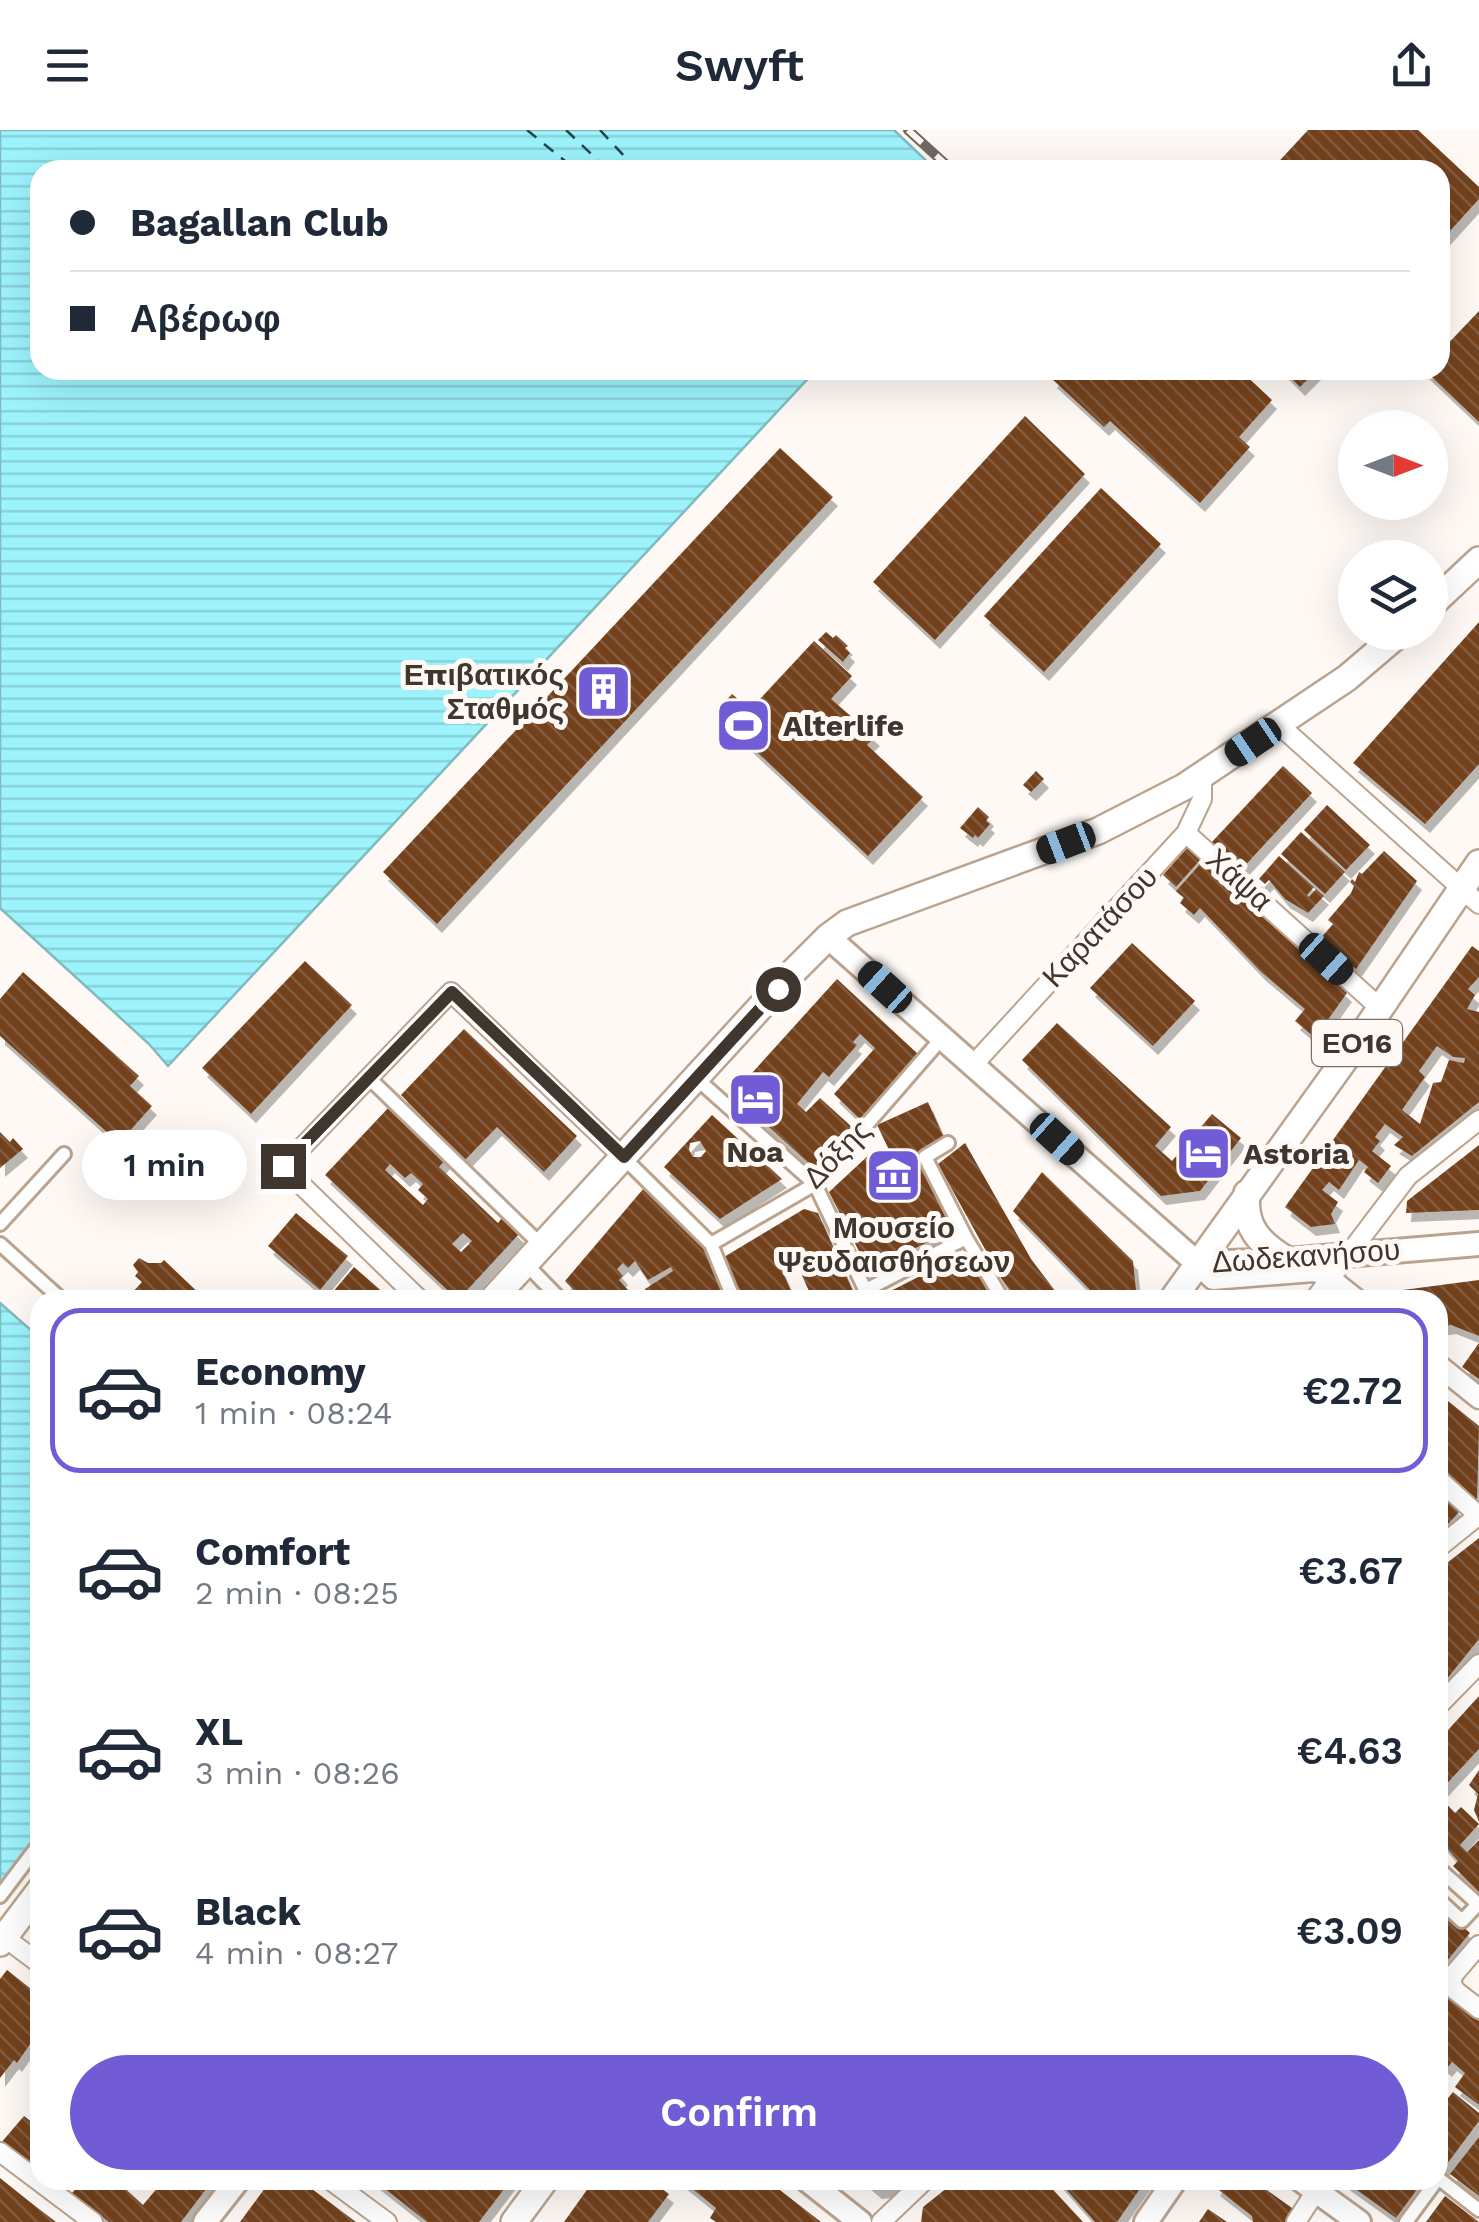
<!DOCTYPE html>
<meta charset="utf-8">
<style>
:root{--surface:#fff;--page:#f6f6f7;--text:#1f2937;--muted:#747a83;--line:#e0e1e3;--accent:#715cd6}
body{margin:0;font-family:"Work Sans",sans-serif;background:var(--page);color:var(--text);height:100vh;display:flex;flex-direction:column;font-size:38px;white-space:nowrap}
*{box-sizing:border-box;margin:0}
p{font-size:32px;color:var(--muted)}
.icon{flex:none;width:55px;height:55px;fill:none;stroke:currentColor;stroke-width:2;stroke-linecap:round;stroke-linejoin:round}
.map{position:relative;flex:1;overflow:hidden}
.panel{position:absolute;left:30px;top:1160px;width:1418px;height:900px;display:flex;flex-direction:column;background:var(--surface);border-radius:30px;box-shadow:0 10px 40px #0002}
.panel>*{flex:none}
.guide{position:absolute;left:30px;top:30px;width:1420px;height:220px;border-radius:30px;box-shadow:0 10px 40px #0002;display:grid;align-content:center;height:220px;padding:0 40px;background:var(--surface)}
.needle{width:65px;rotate:90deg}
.fabs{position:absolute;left:1338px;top:280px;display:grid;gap:20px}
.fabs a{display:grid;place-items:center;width:110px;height:110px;border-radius:50%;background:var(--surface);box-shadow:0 10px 40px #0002;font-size:50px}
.end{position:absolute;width:45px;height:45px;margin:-22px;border:12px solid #3f362d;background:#fff;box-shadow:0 0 0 5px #fff}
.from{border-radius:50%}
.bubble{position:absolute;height:70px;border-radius:35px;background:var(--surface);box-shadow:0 10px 40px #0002;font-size:32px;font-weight:600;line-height:70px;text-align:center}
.car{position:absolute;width:30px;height:60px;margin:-30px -15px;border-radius:12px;box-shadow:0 0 8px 2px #0007;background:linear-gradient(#222 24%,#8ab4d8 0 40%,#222 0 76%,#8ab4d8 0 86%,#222 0)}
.guide b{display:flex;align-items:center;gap:35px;height:95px;font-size:38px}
.guide b+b{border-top:2px solid var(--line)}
.guide i{width:25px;height:25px;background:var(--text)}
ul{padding:18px 0 0;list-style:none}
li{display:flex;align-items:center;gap:30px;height:165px;margin:0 20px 15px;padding:0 20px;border:5px solid transparent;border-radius:30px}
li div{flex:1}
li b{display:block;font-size:38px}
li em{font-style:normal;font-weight:600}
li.on{border-color:var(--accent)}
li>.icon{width:90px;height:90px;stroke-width:1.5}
.primary-button{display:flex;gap:20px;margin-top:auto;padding:20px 40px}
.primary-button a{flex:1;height:115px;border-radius:60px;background:var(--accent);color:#fff;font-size:40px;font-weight:600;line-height:115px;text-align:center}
header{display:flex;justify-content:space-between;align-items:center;height:130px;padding:0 40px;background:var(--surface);font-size:45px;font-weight:600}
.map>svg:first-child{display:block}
</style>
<header><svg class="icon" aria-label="menu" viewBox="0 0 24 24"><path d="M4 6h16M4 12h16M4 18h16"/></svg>Swyft<svg class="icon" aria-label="share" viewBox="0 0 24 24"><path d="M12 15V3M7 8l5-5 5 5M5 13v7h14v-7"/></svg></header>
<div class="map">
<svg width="1479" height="2092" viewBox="0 0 1479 2092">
<defs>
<pattern id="water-rules" width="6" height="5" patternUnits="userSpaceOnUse" patternTransform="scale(2.5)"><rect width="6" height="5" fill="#9df3fc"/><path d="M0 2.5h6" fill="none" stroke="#88d1d8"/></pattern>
<pattern id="building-back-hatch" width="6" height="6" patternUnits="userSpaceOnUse" patternTransform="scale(2.5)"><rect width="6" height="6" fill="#73421f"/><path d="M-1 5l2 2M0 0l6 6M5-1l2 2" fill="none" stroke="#835c3f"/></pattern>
<filter id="shadow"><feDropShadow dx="5" dy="9" stdDeviation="0" flood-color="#0004"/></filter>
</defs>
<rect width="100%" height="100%" fill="#fef9f4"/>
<path fill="url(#water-rules)" stroke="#81babe" stroke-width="2.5" d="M0,0H894L936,40H40V240H816L168,936L149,914L0,778Z
M0,1173L40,1208V1705L0,1758Z"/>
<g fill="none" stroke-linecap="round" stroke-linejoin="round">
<path stroke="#1e474b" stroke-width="2.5" stroke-dasharray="12 10" stroke-linecap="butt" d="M527,0L576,40
M566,0L608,40
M600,0L637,40"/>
</g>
<path fill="url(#building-back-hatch)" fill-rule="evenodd" filter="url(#shadow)" d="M1308,0H1418L1479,57V69L1440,112V40H1271Z
M1479,181V292L1424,240H1440V222Z
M1060,240H1240L1272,270L1239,307L1250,317L1200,373L1110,291L1104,297L1052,249Z
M1283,240H1317L1300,257Z
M1025,286L1085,344L935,510L873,452Z
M780,318L833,367L437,794L383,742Z
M1101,358L1161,414L1044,542L984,486Z
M1479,492V634L1425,694L1353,633Z
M826,502L833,508L836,505L848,516L845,518L850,523L843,532L818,510Z
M814,511L852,546L831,569L875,607L867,615L923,667L868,726L732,599Z
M732,564L746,576L730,595L716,582Z
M1283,636L1312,663L1240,741L1211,713Z
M1036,641L1044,649L1031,662L1023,655Z
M1327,675L1370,715L1346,740L1304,700Z
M978,677L989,687L986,691L990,694L978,708L975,705L973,708L960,698Z
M1301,702L1345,742L1325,764L1281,724Z
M1187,718L1200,730L1176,757L1163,745Z
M1384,721L1417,751L1356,839L1320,809L1333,794L1328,790L1351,763L1354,756L1350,752L1352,749L1355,752L1359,742L1362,744Z
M1279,726L1314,757L1307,765L1309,767L1316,759L1324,766L1308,783L1285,769L1269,750L1265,754L1259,749Z
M1202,732L1347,863L1315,908L1295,891L1305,879L1261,842L1200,778L1194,785L1180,773L1184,768L1176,761Z
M1132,813L1195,871L1153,916L1090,858Z
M1472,816L1479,821V847L1468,859L1475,865L1467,879L1479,882V972L1412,1026L1394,1015L1403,1007L1385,994L1375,1007L1380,1011L1372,1021L1391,1036L1378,1053L1364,1042L1368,1037L1359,1030L1339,1060L1329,1052L1322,1060L1338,1072L1331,1084L1335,1094L1311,1097L1285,1077ZM1437,916L1453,927L1465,928L1464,933L1449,930L1441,952L1433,953L1420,994L1402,980L1425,947L1419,941Z
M305,831L352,875L251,984L202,938Z
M23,842L139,946L130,956L152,976L119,1013L0,906V869Z
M837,849L919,925L860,989L834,964L875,918L860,904L853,912L857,915L829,947L823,942L797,974L806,982L820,968L852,997L815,1039L733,964Z
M1057,893L1171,997L1155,1016L1172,1031L1212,984L1241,1008L1200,1061L1161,1066L1022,930Z
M464,899L577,1006L544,1042L497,997L465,1030L401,965Z
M928,972L945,1010L915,1026L952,1100L869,1141L829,1062L872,1022L886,1032L893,1028L877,995Z
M390,976L446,1029L439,1037L498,1093L502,1088L519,1104L458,1170L325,1045ZM390,1034L405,1048L411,1043L423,1054L418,1060L428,1069L423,1075L385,1040ZM463,1103L472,1111L461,1122L452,1114Z
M712,985L782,1049L720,1089L664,1037ZM700,1011L706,1021L701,1027H693L689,1020L690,1013Z
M0,1002L10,1012L13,1008L23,1019L0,1038Z
M965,1013L1031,1129L1062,1170H1017L1001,1148L938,1034Z
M1479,1015V1080L1406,1083L1407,1071Z
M1042,1042L1133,1131L1137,1170H1083L1091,1161L1013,1081Z
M644,1058L705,1116L728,1170H651L645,1159L673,1141L671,1137L648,1150L635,1131L628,1138L623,1133L617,1139L623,1146L619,1150L637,1170H583L565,1151Z
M804,1079L818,1083L857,1170H813L791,1121L776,1127L791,1161L783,1164L786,1170H742L724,1127Z
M296,1083L348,1126L320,1160L268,1116Z
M967,1122L992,1170H881L879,1167Z
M139,1128L148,1133H161L164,1130L206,1170H136L130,1165L142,1152L135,1146L138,1142L133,1135Z
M354,1137L392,1170H326Z
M1479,1150V1206L1451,1195L1438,1197V1170H1405L1403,1160Z
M1479,1213V1249L1462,1237Z
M1438,1263L1479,1296L1477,1373L1438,1339Z
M1438,1360L1460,1381L1438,1405Z
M1479,1408V1509L1438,1560V1440Z
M1479,1566V1619L1438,1663V1611Z
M1479,1640V1692L1474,1680L1478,1664L1469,1655Z
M1438,1665L1455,1683L1461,1677L1479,1694L1460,1715L1467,1722L1479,1710V1762L1453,1736L1458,1731L1438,1708Z
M1438,1774L1470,1803L1442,1837L1441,1851L1442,1863L1479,1891V1975L1455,1957L1465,1943L1452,1932L1447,1938L1438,1930Z
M7,1840L40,1866V1900L17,1933L14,1930L0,1948V1849Z
M1453,1962L1479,1983V1991L1441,2042L1438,2039V1968L1444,1973Z
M24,1986L37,1996L40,1993V2044L0,2014Z
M1479,2007V2066L1450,2044Z
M0,2048L30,2072L56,2092H0Z
M84,2050H120L118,2052L143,2075L164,2050H213L181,2092H109L72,2063Z
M300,2050L356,2092H240L268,2054Z
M374,2050H511L479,2092H427Z
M594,2050H654L653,2052L669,2064L648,2092H564Z
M681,2050H767L821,2092H716L710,2088L716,2078Z
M865,2050H906L896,2058L877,2060Z
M957,2050H1044L1083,2092H921L923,2077Z
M1058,2050H1146L1117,2092H1095Z
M1220,2050H1253L1299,2083L1292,2092H1253L1252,2086L1215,2057Z
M1343,2050H1424L1396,2088Z
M1445,2066L1479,2092H1426Z
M1208,2079L1227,2092H1199Z"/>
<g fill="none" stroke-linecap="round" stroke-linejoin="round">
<defs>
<path id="pedestrian" d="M369,948L541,1115
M697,949L815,1054L870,1170
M948,1013L925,1027L966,1108L1003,1170
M623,1027L711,1114L734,1170
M0,1094L64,1024
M0,1114L62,1170
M711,1114L815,1054L942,908
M525,1133L561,1170
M866,1160L966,1108
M1438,1738L1478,1774L1462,1791L1438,1769
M0,1766L40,1713
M1438,2048L1479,2080
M1406,2092L1437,2050"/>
<path id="minor" d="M1278,594L1479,774
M1186,703L1380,878
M973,935L1186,703L1202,669V646
M420,1170L283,1037L451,862L623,1027
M1314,1170L1408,1046L1479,990
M1438,1349L1478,1385
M1438,1418L1479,1385
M1438,1576L1479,1534
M4,1807L40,1834
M1479,1815L1454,1844L1451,1853L1456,1861L1479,1879
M0,2022L93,2092
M330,2050L387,2092
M881,2092L925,2050
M1296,2092L1316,2061"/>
<path id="tertiary" d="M1197,1133L1213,1149L1314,1141L1324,1144L1357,1170
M1438,1235L1479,1268"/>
<path id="secondary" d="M828,807L1197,1133L1287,1130L1479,1114
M807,2050L860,2092
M1301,2050L1359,2092
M205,2092L238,2050
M1146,2092L1175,2050"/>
<path id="primary" d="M1430,476L1479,430
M1247,1063C1243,1097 1260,1114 1287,1130
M492,1170L788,847L828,807L847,793L1098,701L1184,657L1347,548L1401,502
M1172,1170L1356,914L1479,733
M0,1813L40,1760
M514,2092L545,2050"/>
</defs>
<use href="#pedestrian" stroke="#baa48f" stroke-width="18"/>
<use href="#minor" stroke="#baa48f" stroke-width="22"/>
<use href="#tertiary" stroke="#baa48f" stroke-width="25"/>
<use href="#secondary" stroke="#baa48f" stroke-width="28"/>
<use href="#primary" stroke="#baa48f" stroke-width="30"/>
<use href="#pedestrian" stroke="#fff" stroke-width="12"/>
<use href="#minor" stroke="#fff" stroke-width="18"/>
<use href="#tertiary" stroke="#fff" stroke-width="20"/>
<use href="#secondary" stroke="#fff" stroke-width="22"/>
<use href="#primary" stroke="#fff" stroke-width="25"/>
<defs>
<path id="rail" d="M908,0L952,40"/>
</defs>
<use href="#rail" stroke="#716961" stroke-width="10"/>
<use href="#rail" stroke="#fef9f4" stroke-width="6" stroke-dasharray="19" stroke-linecap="butt"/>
</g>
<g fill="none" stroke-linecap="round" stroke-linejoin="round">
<path stroke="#3f362d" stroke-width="12" d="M283,1036L452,862L624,1027L778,859"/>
</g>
<defs>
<symbol id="building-square" viewBox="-11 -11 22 22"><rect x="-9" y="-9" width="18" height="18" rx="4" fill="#715cd6" stroke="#fef9f4"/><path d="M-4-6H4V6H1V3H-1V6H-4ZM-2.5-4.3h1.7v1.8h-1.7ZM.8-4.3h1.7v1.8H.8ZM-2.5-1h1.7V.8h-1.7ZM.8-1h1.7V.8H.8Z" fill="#fff"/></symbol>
<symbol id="stadium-square" viewBox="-11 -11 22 22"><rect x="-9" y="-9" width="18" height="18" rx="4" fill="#715cd6" stroke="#fef9f4"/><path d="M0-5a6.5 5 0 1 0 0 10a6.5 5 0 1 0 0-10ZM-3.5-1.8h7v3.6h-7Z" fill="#fff"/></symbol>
<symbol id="hotel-square" viewBox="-11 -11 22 22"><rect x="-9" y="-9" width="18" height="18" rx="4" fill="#715cd6" stroke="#fef9f4"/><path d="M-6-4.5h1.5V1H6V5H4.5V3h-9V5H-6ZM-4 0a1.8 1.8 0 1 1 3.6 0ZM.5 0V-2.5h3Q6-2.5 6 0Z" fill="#fff"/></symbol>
<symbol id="museum-square" viewBox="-11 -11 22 22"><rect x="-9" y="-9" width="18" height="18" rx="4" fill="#715cd6" stroke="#fef9f4"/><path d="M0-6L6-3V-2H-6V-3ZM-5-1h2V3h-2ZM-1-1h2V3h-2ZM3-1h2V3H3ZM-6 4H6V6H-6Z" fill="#fff"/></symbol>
</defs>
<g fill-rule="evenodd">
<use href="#building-square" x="572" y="530" width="63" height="63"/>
<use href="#stadium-square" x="712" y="564" width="63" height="63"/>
<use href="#hotel-square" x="724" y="938" width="63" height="63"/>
<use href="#hotel-square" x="1172" y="992" width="63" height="63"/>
<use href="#museum-square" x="862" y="1014" width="63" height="63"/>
</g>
<g text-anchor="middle" stroke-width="10" stroke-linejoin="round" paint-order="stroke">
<rect fill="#fef9f4" stroke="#787069" stroke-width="2.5" x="1312" y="890" width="90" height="46" rx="8"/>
<g font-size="28" font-weight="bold" fill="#3f362d">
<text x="1357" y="923">ΕΟ16</text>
</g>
<g font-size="30" font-weight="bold" fill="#3f362d" stroke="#fef9f4" text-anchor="start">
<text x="564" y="555" text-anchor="end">Επιβατικός<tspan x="564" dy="34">Σταθμός</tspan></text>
<text x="783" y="606">Alterlife</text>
<text x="755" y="1032" text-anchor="middle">Noa</text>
<text x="1243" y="1034">Astoria</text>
<text x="894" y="1108" text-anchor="middle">Μουσείο<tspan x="894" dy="34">Ψευδαισθήσεων</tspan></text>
</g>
<g font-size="30" fill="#3f362d" stroke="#fef9f4">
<text transform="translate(1239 750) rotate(42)" y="10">Χάψα</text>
<text transform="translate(1100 797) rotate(-47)" y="10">Καρατάσου</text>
<text transform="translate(837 1024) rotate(-46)" y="10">Δόξης</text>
<text transform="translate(1306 1126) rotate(-4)" y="10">Δωδεκανήσου</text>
</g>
</g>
</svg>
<div class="fabs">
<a><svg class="needle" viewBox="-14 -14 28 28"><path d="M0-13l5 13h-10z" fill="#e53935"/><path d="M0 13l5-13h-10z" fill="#747a83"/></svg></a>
<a><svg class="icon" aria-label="layers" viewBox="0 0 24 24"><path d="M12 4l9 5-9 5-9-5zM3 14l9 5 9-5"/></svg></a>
</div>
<i class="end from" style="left:778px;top:859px"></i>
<i class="end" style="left:283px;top:1036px"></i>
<div class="bubble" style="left:82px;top:1000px;width:165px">1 min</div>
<i class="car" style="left:1253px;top:612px;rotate:236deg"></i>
<i class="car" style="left:1066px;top:713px;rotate:249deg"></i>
<i class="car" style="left:1326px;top:829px;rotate:132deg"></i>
<i class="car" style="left:885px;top:857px;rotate:312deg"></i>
<i class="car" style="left:1057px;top:1009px;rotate:132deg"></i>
<div class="guide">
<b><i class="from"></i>Bagallan Club</b>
<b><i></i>Αβέρωφ</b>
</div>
<section class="panel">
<ul>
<li class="on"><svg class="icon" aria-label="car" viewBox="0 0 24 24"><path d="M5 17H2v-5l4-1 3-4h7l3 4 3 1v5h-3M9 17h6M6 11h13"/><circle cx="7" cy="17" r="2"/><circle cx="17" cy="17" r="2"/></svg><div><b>Economy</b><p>1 min · 08:24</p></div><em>€2.72</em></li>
<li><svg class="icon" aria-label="car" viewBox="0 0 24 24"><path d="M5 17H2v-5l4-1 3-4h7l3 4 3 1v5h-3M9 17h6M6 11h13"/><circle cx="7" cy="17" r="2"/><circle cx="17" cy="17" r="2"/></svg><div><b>Comfort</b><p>2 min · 08:25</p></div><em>€3.67</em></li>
<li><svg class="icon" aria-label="car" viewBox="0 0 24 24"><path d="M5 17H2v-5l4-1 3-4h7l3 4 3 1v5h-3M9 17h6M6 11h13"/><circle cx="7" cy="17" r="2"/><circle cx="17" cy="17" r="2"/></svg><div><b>XL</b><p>3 min · 08:26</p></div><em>€4.63</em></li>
<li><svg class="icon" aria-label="car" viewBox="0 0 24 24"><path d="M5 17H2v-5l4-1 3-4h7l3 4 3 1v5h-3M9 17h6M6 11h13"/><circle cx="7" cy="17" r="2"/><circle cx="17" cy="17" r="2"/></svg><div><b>Black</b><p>4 min · 08:27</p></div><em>€3.09</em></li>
</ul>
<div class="primary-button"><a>Confirm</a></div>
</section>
</div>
